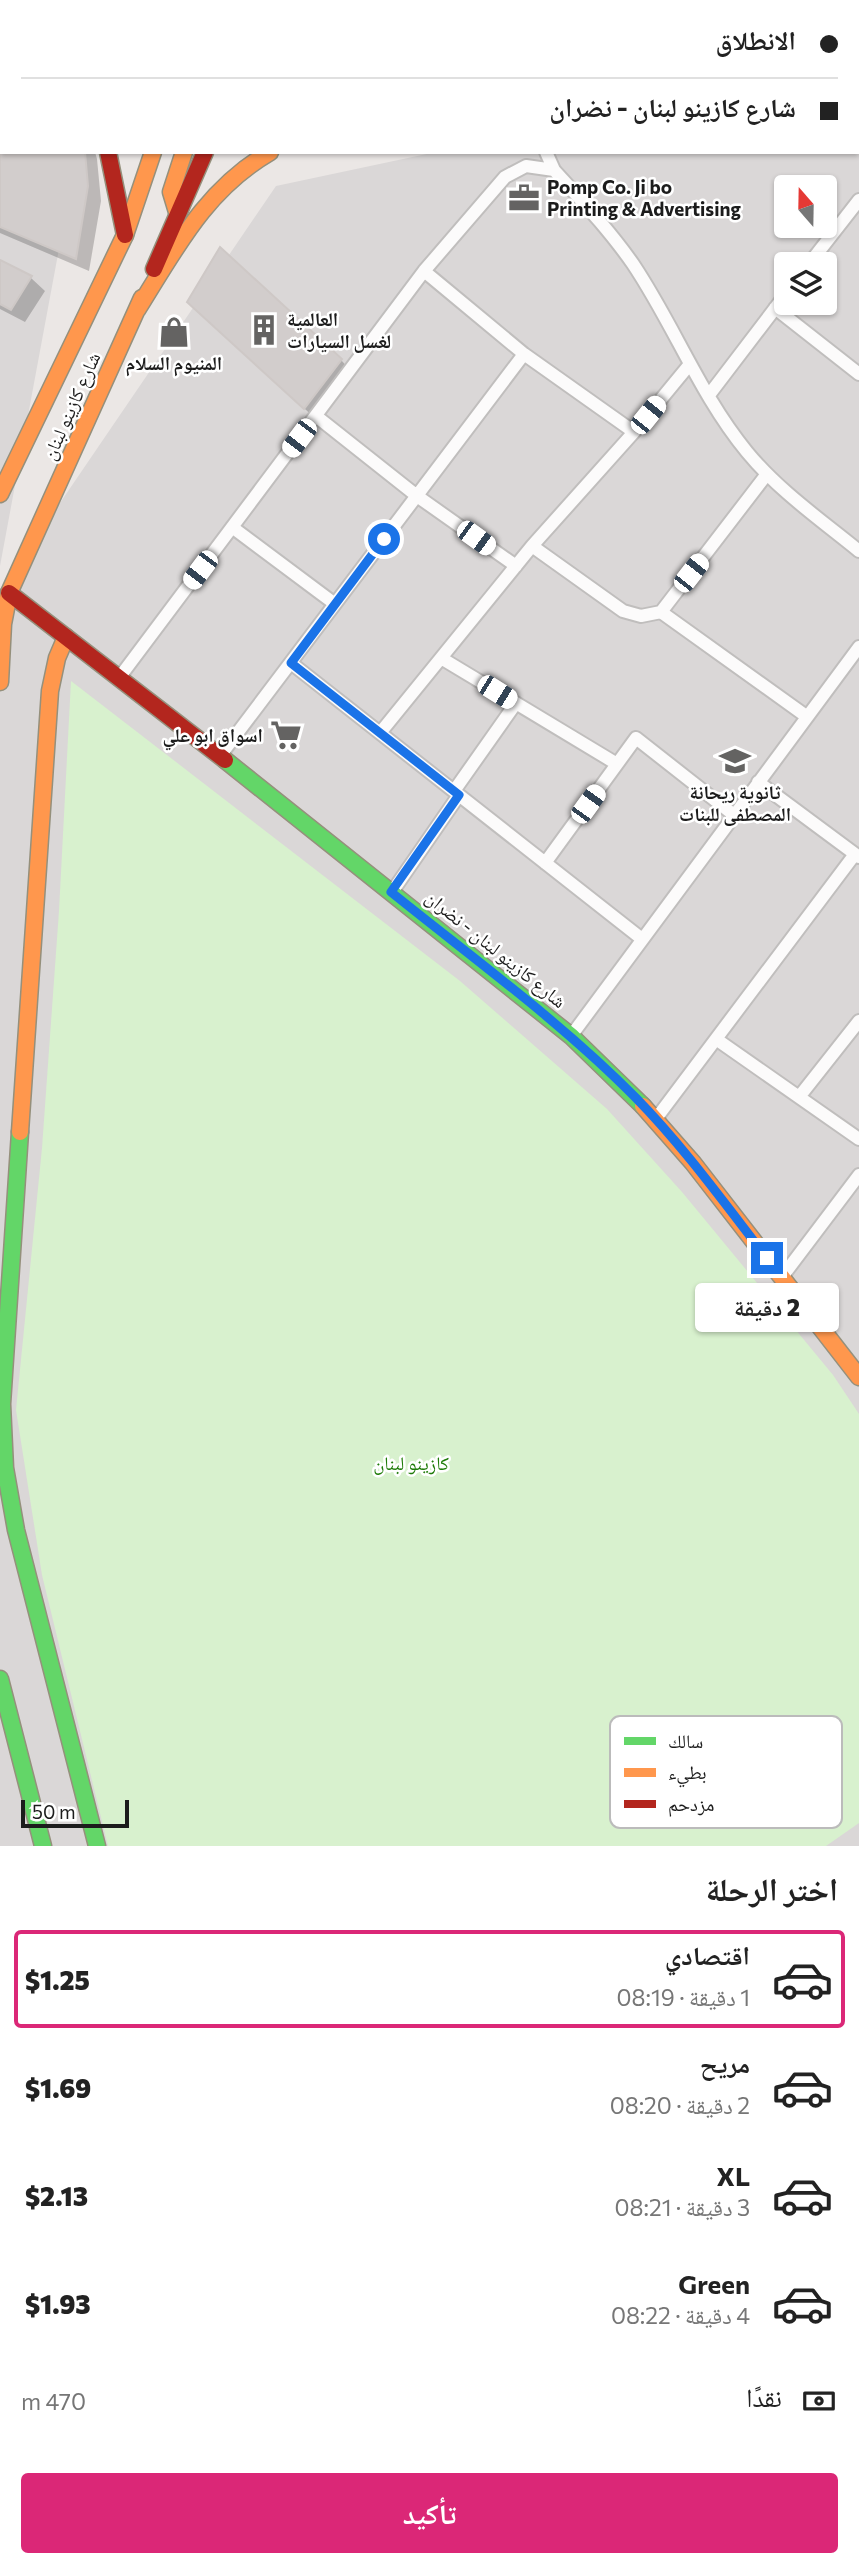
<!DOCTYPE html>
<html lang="ar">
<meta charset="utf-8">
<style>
:root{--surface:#fff;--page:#f2f2f2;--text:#222;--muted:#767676;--line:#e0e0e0;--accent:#db2777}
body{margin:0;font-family:Commissioner,"Noto Naskh Arabic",sans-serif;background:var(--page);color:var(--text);direction:rtl;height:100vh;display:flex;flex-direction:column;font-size:26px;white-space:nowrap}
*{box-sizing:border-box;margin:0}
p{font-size:23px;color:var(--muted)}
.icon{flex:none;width:38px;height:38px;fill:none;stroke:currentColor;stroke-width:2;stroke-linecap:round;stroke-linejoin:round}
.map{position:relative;height:1846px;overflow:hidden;direction:ltr}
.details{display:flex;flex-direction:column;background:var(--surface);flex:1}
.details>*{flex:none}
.top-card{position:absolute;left:0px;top:0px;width:859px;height:154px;box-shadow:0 2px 5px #0004;direction:rtl;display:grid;align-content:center;height:154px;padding:0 21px;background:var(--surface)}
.needle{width:46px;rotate:340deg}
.tools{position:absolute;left:774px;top:175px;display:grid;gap:14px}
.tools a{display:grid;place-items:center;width:63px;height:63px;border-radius:7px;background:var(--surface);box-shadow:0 2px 5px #0004;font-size:35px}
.scale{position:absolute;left:21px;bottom:18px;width:108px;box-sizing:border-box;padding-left:7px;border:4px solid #1c1c1c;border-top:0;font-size:19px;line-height:24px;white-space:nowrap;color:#1c1c1c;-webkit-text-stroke:5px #fff;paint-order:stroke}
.end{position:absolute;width:32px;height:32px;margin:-16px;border:9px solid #1a73e8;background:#fff;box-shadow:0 0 0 4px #fff}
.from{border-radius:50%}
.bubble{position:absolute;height:49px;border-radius:7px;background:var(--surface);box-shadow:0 2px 5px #0004;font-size:23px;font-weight:800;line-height:49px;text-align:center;direction:rtl}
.car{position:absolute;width:21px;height:42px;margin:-21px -10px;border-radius:9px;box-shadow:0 0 5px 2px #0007;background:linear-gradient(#fff 24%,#345 0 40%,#fff 0 76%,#345 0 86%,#fff 0)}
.top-card b{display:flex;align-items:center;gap:24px;height:66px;font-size:26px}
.top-card b+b{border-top:2px solid var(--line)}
.top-card i{width:18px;height:18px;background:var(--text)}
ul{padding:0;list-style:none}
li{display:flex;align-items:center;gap:21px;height:98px;margin:0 14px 10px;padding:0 7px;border:4px solid transparent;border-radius:7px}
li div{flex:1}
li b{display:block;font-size:26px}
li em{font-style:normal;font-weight:800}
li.on{border-color:var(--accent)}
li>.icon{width:63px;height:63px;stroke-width:1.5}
h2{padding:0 21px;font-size:32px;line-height:84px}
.pay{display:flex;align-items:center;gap:18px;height:77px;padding:0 21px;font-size:26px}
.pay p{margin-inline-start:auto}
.button{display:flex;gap:14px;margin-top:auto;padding:14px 21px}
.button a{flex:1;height:80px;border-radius:7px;background:var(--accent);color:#fff;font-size:28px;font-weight:800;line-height:80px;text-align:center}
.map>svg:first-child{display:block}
</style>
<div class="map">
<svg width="859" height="1846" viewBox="0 0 859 1846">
<rect width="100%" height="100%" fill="#ebe7e5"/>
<path fill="#dad7d7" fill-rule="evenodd" d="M859,64V1846H0V591L276,186L436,152H858ZM786,187H824V226H786ZM786,264H824V303H786Z
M0,84L2,152H77L0,566Z"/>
<path fill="#d8f1ce" d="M71,681L460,981L607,1109L682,1192L833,1375L859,1414V1823L826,1846H108L42,1575L16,1410L42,1148L59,911Z"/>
<path fill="#0003" d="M0,78L2,152H95L97,159L101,201L89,271L0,233Z
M0,262L31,278L45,291L25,322L0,309Z
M203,315L341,360L354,374L318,421Z"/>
<path fill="#d2cdcc" stroke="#cec8c6" stroke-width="2" d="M0,152H85L88,186L76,259L0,227Z
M220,247L342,359L304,409L187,302Z
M0,260L32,276L11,310L0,304Z"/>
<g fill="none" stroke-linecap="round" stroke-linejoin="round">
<defs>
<path id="street" d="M716,2L717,0
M835,2L837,0
M546,152L554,170
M809,264L859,200
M424,271L524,354L634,432
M775,308L859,374
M709,395L786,294
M316,416L417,496L516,566
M232,527L335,604
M532,546L623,611L641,616L661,612L767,474
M661,612L806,716
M441,658L617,764
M291,663L642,939
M119,678L424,271L505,177L526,166L554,170C581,200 610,231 633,264C674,325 700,395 747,452C778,490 821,520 859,551
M380,733L532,546L634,432L690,364
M220,756L524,354
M758,782L859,857
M454,791L516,703
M545,863L636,738L734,815
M392,892L459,795
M571,1036L859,647
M716,1039L859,1139
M799,1097L859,1021
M655,1120L855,854
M782,1277L859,1175"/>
<path id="fast" d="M120,2L124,0
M200,2L201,0
M0,5L2,6
M225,760L571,1036L643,1106
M20,1132L2,1404L5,1468L16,1530L97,1846
M0,1679L43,1846"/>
<path id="slow" d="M89,0L93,2
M294,0L295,2
M0,35L2,37
M858,69H859
M177,212L171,192L184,152
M137,310C176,248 205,190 270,152
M0,494L125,235L153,152
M0,682L3,624L9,593L142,298
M643,1106L693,1163L859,1377
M20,1132L50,691L57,658L66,637"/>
<path id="jam" d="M259,2L260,0
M855,2L859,1
M108,152L125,235
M154,269L205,152
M9,593L225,760"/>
</defs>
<use href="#street" stroke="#c0bebd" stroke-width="16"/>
<use href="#fast" stroke="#95907c" stroke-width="19"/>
<use href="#slow" stroke="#95907c" stroke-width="19"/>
<use href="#jam" stroke="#95907c" stroke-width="19"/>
<use href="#street" stroke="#fcfbfb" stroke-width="12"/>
<use href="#fast" stroke="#63d668" stroke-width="16"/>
<use href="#slow" stroke="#ff974d" stroke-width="16"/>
<use href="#jam" stroke="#b3261e" stroke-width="16"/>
</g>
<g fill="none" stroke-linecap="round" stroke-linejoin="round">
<path stroke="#1a73e8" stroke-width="9" d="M384,539L291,663L459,795L391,892C474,959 561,1022 636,1098C684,1147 725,1204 767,1258"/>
</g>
<defs>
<symbol id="office-bare" viewBox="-9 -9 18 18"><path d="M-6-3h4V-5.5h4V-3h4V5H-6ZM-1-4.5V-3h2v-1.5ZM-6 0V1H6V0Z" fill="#646362" stroke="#fff" stroke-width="2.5" paint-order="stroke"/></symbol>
<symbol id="building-bare" viewBox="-9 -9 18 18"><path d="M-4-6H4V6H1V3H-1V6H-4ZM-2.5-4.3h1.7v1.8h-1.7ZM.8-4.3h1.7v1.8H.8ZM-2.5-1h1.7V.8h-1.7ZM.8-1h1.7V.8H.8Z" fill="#646362" stroke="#fff" stroke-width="2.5" paint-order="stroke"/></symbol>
<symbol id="shop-bare" viewBox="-9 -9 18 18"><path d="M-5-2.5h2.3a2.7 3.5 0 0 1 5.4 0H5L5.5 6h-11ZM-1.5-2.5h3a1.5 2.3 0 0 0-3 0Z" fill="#646362" stroke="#fff" stroke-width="2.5" paint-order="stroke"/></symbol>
<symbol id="supermarket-bare" viewBox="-9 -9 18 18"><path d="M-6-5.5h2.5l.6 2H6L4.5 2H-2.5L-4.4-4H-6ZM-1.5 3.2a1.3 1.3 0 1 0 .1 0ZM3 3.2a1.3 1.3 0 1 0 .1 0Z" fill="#646362" stroke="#fff" stroke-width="2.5" paint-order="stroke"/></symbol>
<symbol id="school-bare" viewBox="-9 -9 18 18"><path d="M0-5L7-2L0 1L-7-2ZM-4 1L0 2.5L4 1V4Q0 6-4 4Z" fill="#646362" stroke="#fff" stroke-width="2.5" paint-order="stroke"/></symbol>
</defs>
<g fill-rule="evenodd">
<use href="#office-bare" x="502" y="176" width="44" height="44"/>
<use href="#building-bare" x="242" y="308" width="44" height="44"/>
<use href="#shop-bare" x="152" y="310" width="44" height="44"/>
<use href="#supermarket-bare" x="264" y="713" width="44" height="44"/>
<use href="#school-bare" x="713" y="739" width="44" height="44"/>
</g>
<g text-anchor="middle" stroke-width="5" stroke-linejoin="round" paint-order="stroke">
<g font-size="19" font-weight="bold" fill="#1c1c1c" stroke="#fff" text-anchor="start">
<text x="547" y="194">Pomp Co. Ji bo<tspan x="547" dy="22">Printing &amp; Advertising</tspan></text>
<text x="287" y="326">العالمية<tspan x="287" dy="22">لغسل السيارات</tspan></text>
<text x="174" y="370" text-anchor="middle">المنيوم السلام</text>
<text x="263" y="742" text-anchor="end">اسواق ابو علي</text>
<text x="735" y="799" text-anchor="middle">ثانوية ريحانة<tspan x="735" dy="22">المصطفى للبنات</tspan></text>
</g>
<g font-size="19" fill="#1c1c1c" stroke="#fff">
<text transform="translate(71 406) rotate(-66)" y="7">شارع كازينو لبنان</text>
<text transform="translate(496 949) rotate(39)" y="7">شارع كازينو لبنان - نضران</text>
</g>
<g font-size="19" fill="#1f7c09" stroke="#fff">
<text x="411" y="1470">كازينو لبنان</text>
</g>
</g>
<rect x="610" y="1716" width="232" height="112" rx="10" fill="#fff" stroke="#bbb" stroke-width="2"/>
<rect x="624" y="1737" width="32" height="8" fill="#63d668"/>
<rect x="624" y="1768" width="32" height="9" fill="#ff974d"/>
<rect x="624" y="1800" width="32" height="8" fill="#b3261e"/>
<g font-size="19" fill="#1c1c1c">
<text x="668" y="1748">سالك</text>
<text x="668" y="1779">بطيء</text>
<text x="668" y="1811">مزدحم</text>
</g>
</svg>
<div class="tools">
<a><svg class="needle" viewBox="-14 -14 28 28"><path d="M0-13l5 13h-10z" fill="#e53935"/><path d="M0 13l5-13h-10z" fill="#767676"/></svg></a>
<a><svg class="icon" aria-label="layers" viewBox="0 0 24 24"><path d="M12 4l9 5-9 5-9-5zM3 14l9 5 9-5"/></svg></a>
</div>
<div class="scale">50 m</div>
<i class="end from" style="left:384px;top:539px"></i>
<i class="end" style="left:767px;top:1258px"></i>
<div class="bubble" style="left:695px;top:1283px;width:144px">2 دقيقة</div>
<i class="car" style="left:648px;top:415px;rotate:39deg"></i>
<i class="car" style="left:299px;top:438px;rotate:217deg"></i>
<i class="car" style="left:476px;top:538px;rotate:126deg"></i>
<i class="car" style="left:200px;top:570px;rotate:217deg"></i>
<i class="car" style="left:691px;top:573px;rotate:38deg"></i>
<i class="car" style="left:497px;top:692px;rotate:122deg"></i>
<i class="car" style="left:588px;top:804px;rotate:36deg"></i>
<div class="top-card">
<b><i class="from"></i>الانطلاق</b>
<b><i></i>شارع كازينو لبنان - نضران</b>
</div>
</div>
<section class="details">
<h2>اختر الرحلة</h2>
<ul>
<li class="on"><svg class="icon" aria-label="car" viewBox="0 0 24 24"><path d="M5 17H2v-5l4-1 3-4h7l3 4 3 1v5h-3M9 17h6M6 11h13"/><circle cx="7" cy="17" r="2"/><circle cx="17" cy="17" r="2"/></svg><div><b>اقتصادي</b><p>1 دقيقة · 08:19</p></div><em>$1.25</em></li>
<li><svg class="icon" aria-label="car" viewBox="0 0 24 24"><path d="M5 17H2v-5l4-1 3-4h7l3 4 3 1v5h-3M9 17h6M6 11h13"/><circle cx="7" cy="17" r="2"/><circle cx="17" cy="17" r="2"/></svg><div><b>مريح</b><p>2 دقيقة · 08:20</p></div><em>$1.69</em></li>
<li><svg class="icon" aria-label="car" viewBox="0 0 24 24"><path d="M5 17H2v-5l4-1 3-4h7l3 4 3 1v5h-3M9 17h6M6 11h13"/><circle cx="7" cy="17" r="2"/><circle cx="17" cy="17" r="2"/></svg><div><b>XL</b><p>3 دقيقة · 08:21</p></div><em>$2.13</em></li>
<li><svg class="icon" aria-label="car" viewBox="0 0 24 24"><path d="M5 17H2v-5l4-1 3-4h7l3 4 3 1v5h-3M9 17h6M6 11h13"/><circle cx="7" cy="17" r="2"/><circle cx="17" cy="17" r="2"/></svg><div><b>Green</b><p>4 دقيقة · 08:22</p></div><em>$1.93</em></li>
</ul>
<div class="pay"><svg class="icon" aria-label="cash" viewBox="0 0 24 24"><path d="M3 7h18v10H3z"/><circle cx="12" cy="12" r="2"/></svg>نقدًا<p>470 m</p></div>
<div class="button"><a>تأكيد</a></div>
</section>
